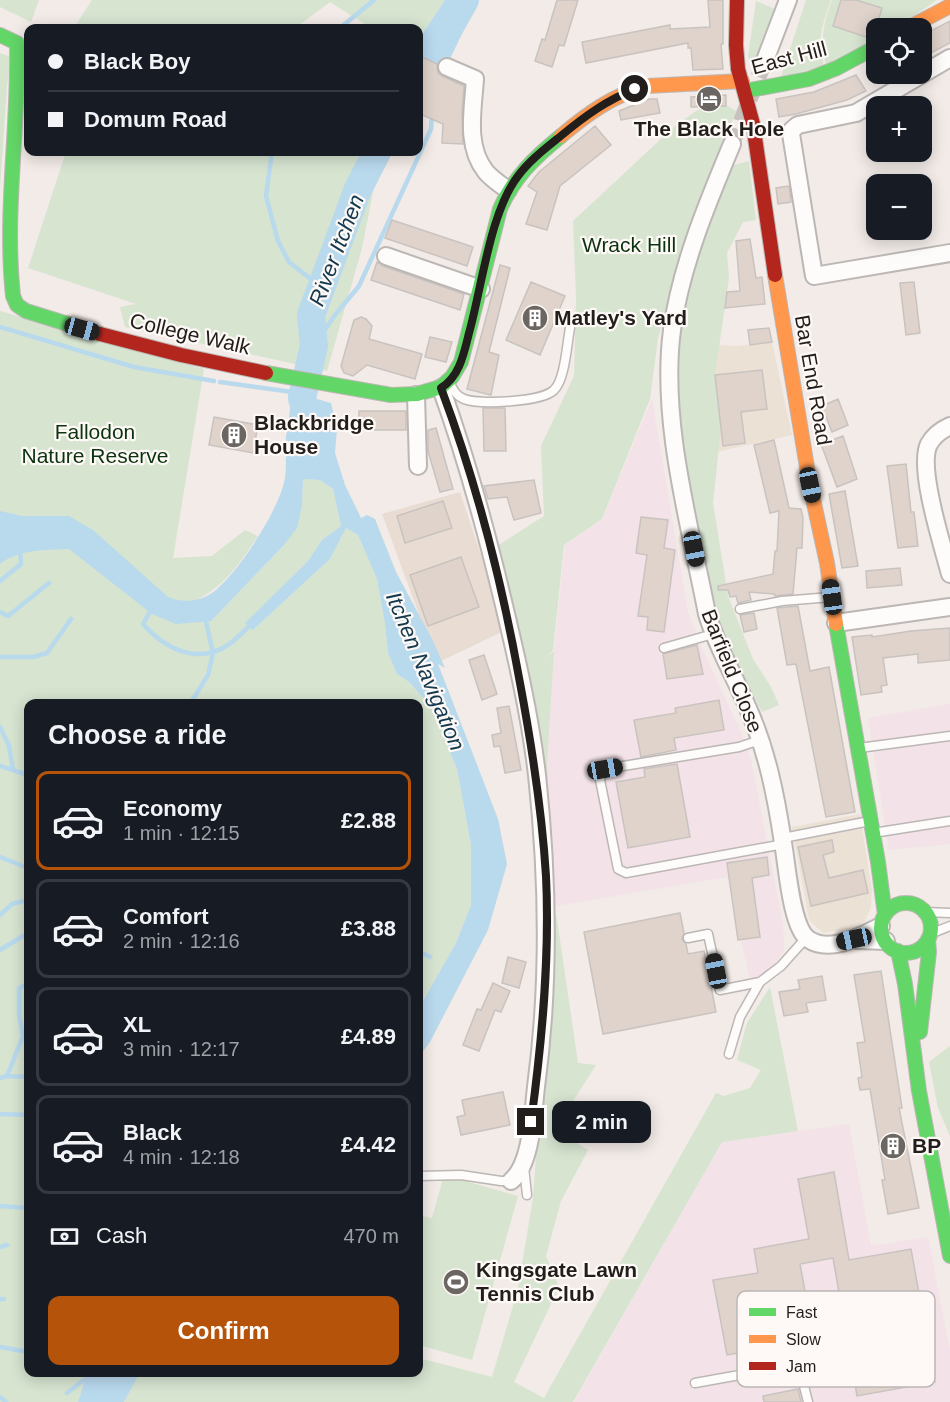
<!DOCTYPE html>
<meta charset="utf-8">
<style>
:root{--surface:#171b24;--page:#242831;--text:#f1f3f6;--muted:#9ea1a6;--line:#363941;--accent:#b45309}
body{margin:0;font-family:Arial,sans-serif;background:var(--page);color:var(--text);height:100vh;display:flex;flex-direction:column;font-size:22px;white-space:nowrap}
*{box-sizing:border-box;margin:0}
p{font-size:20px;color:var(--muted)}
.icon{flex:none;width:33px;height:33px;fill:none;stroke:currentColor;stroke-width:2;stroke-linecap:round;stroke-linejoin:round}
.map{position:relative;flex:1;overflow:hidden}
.side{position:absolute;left:24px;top:699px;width:399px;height:678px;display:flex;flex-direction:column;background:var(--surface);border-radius:12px;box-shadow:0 3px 15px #0003}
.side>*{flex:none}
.banner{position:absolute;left:24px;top:24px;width:399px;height:132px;border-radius:12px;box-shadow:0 3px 15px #0003;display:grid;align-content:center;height:132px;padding:0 24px;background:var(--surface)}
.fabs{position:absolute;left:866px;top:18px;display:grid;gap:12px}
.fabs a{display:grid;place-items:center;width:66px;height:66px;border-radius:12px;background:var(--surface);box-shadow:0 3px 15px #0003;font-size:30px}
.end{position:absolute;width:27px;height:27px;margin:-14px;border:8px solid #221e1b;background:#fff;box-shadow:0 0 0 3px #fff}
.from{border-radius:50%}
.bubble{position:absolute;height:42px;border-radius:12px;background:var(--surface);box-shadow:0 3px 15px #0003;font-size:20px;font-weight:800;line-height:42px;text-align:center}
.car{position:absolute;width:18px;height:36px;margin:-18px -9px;border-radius:8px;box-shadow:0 0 4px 2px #0007;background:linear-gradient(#222 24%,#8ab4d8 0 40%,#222 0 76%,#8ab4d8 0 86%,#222 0)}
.banner b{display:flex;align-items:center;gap:21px;height:57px;font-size:22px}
.banner b+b{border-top:2px solid var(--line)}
.banner i{width:15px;height:15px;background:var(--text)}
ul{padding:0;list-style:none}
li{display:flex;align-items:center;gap:18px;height:99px;margin:0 12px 9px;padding:0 12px;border:3px solid var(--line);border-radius:12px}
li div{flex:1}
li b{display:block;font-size:22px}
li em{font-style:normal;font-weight:800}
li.current{border-color:var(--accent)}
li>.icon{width:54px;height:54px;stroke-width:1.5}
h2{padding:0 24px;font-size:27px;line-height:72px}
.pay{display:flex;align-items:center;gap:15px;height:66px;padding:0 24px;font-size:22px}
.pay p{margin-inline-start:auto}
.cta{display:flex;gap:12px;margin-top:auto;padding:12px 24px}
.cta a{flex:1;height:69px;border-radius:12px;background:var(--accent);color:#fff;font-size:24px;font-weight:800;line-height:69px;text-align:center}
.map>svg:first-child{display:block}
</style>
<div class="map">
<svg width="950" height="1402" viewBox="0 0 950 1402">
<rect width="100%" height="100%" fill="#f2ebe7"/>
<path fill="#ece1d5" d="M772,342L792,435L717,452L721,427L715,375L719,345L737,346Z
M860,814L872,891L871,907L865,921L854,928L823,933L809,920L792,827Z"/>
<path fill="#f3e2e7" d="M652,399L688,613L701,646L741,732L751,760L783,924L784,950L770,971L750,980L727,877L555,906L547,766L554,651L565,545L602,520Z
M950,704V844L889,850L868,718Z
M849,1124L871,1246L928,1237L950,1351V1402H574L722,1142Z"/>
<path fill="#e9dcd3" d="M460,492L506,630L437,663L382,514Z"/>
<path fill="#d6e4d0" d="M0,0H39L31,22L0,7Z
M92,0H445L419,39L418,28H371L330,2L295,28H74Z
M806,0H831C821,28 817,40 825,70L781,77Z
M832,0H841L833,26L872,39L882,8L856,0H937L896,28H876V40L826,65C820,39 823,25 832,0Z
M756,1L775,9L757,65L750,62L748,56Z
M0,53L11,57L7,86L0,188Z
M721,102L736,111L684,249L658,338L650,399L602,519L564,545L553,650L546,658L554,651L547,766L555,906L578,1063L596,1065L573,1101L569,1138L588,1150L561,1201L546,1256L559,1287L514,1382L544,1398L716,1093L724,1096L750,1088L761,1070L737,1060L747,1023L770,987L798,1131L722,1142L573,1402H124L140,1373L418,1372L419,1358L492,1377L518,1289L533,1198L550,965L520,682L529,676L497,546L544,516L541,446L574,376L576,296L573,221L677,124L704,106Z
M66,152H364L376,177L362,248L327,371L125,327L120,307L136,304L28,268Z
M749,161L756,220L743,222L727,253L729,278L715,375L721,427L713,503L728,596L753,659L771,687L779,705L762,712L717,623L686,472L676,391L678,340L689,280L731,166Z
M0,311L204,369L173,558L212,556L245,530L258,536C241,561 226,585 198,599L206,621H211L283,546L302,505L303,479L320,480L333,489L341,526L322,540L307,562L246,623L254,629L330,559L346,528L358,535L377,579L385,624L388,653L397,674L409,682L431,707L457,769L471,845V905L456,943L419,1008L418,704H28V1372L87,1373L78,1402H0Z
M950,1046V1136L938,1108L929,1062Z
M444,1175L518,1196L472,1360L419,1345L418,1215L432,1218Z"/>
<path fill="#b9d9ed" d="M445,0H478L449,61L419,46V39Z
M292,392L331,403L337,428L335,453L345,485L361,518L367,515L375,519L396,572L432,639L445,668L438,664L498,819L507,864L488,930L430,1042L419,1057V1008L456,943L471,905V845L457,769L431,707L409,682L397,674L388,653L385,624L377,579L358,535L346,528L330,559L253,630L245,623L307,562L322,540L341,526L333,489L320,480L303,479L302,505L297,528L283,546L211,621L176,624L152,614L69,549C45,550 19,549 0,564V511L22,516H69L93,530L168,597C182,603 199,602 212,593C237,575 280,509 285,478C287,465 285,451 286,437C288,422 291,407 292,392Z
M87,1373V1372L140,1373L124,1402H78Z"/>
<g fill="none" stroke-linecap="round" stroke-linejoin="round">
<path stroke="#b9d9ed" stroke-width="4.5" d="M340,28L374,0
M435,62V54
M272,152L266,196L278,241L289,262L321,287
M0,327L134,367L214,381
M314,346L335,315L359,286L431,129L432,113
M220,382L292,392L298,395
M0,581L21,564L20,550
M152,608L143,624C165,649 197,665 228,645C236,640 243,632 249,626
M0,612L8,616L49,583
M0,657H33L47,653L71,619
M190,704L208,675L213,653L205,617
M0,727L9,746L13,770
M0,766L28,775
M0,857L28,868
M0,915L12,904L28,900
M0,950L28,933
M418,951L430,957
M7,1076L23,1036L19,1015V988L28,984
M0,1078L7,1076L28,1077
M0,1114L28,1115
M0,1206L28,1208
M0,1247L7,1245
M0,1299H4
M0,1347L28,1352
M67,1393L94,1372
M0,1397L6,1402"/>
<path stroke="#b9d9ed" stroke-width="28" d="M431,60L465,0
M307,431L309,425L302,398L314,346L311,315L358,189L377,152"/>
</g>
<path fill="#dfd3cc" stroke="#c9c3c0" stroke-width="1.5" d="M557,0H578L564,46L559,45L552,67L535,61L542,39L545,40Z
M708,0H723V44H721L723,69L693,70L691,48H688V43L586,63L582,42L670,25V29L710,27Z
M841,0H856L882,8L874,34L866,37L833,26Z
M950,21V43L921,58V36Z
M418,55L437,64L438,73L442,76L464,86L462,115L463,144L442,143L443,124L418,113Z
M856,75L866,91L847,100L796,114L779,117L776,99L814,92Z
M726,95V106L691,107V97Z
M649,99H657L660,113L621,120L619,111Z
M595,126L611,145L560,186L547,230L526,224L537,192L528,186L539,172Z
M789,186L791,202L778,204L776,188Z
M392,220L473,247L467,266L385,238Z
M750,239L756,278L762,277L765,304L725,308L727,292L740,291L736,241Z
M377,262L383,266L464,294L460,310L371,280Z
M500,265L510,268L489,352L499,355L491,395L467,389Z
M531,282L565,296L540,355L506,340Z
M914,282L920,333L906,335L900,283Z
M361,317L366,319L372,326L369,339L422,354L415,379L367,365L353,376L344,373L341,366L354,320Z
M769,328L772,342L750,345L748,330Z
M430,337L452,342L446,362L425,357Z
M762,370L767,409L741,412L745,443L723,446L715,375Z
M838,399L848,425L832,432L822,406Z
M483,408H505L506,451H484Z
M359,411H406V430H359Z
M214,417L258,425L253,453L209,445Z
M436,428L453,489L440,492L428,451V430Z
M843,436L857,479L837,487L821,444Z
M774,440L789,508L801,509L803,518L802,548H797L793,594L775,596L774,594L749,592L751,600L738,603L736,596L730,597L728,590H718V586L773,574L775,551H777L779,511L770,513L754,445Z
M906,464L911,512H914L918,546L898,548L887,466Z
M534,480L541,513L514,520L507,497L488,499L484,486Z
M845,491L858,566L842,568L829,494Z
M443,501L452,528L405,543L397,516Z
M641,517L668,520L664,548L675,550L664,632L647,630L648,617L638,616L647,555L636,553Z
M461,557L479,607L428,626L410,575Z
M900,568L902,585L867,588L866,571Z
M798,606L810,671L829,667L855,812L826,817L796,664L787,665L777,608Z
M754,613L757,629L744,632L740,615Z
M950,628V660L918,663V654L883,658L887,685L881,686L882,692L861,695L852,637L872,635V637L911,631Z
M697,645L703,674L667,679L663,654Z
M484,655L497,694L482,700L469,660Z
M719,700L724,730L674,738L676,750L641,757L634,720L676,713L675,708Z
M509,706L521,770L505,773L500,746L494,747L492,735L501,733L497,708Z
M677,764L690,837L628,848L616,782L645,777L644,769Z
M832,840L834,852L823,855L829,878L863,870L868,893L811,906L798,847Z
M767,857L769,875L752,878L760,937L738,940L727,863Z
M680,913L684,933L682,939L686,944L688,954L704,951L716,1012L603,1034L584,932Z
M508,957L526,962L519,988L502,983Z
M881,971L902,1108H899L919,1208L888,1214L882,1180H885L870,1089L860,1090L858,1078L862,1077L857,1043L865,1042L854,975Z
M822,976L826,1000L806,1003L808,1012L784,1016L779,992L800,989L798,980Z
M493,983L510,991L501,1012L495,1010L479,1051L463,1045L477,1009L481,1010Z
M503,1092L510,1125L461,1135L457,1117L465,1115L462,1100Z
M834,1172L849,1260L911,1249L935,1382L857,1396L833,1258L800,1264L814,1340L727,1355L713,1280L758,1273L754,1249L809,1239L798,1179Z
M798,1389L801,1402H764L763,1396Z"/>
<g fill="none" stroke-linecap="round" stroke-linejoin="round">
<path stroke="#c8c2be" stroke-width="16" stroke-dasharray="16 8" stroke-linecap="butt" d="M732,144L764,63"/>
<defs>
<path id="lane" d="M450,382C452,389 456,396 464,399C479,405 542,402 554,390C565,380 567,343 570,328
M740,609L782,601L831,597
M664,648L713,634
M760,740L739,747L605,769L602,773L600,780L618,869L626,873L784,844
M859,748L950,736
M873,833L950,821
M783,838L870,821
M925,912L950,913
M930,934L950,926
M688,938L708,934L720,990L760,982
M729,1054L740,1017L760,982L781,966L806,938
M524,1167L527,1195
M418,1176L461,1175L501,1181H511
M695,1383L795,1365L800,1370L808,1402"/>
<path id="street" d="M950,58L856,113L798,125L792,130L791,134L814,276L950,253
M764,63L788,0
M447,67L475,79C473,110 465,146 486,172C492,179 501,185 508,190
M732,144C707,204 681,266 672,330C660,421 690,525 707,614C717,647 734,675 747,706C767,750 776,796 783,843C787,864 791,927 808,939C830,954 861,936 881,926
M386,256L481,289
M441,388C466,457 485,526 502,597C516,655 530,715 537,775C548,878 550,983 536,1087C533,1112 532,1164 511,1181
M416,395L418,466
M950,426C941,430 934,435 929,444C917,467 943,547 950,574
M836,623L950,607
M856,940L886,941"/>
<path id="fast" d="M0,35L17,43C19,127 4,212 13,296L17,305L26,311L100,334
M745,91L809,79L837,68L876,47
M266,373L391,395L417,394L441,387L452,377L461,362L500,209C514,177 534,158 561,136
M836,624L878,862L885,915
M881 928a25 25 0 1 1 50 0a25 25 0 1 1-50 0Z
M898,951L905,984L919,1091L950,1256
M920,1032L929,952L928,939"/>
<path id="slow" d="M908,28L950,6
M561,136C587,114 613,95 647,86L742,81
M775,275L810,485L827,563L836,624"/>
<path id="jam" d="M737,0L736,45L738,69L753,124L775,275
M100,334L181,355L266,373"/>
</defs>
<use href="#lane" stroke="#bcb7b4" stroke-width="11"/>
<use href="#street" stroke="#bcb7b4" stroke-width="20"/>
<use href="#fast" stroke="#bcb7b4" stroke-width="16"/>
<use href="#slow" stroke="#bcb7b4" stroke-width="16"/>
<use href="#jam" stroke="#bcb7b4" stroke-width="16"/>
<use href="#lane" stroke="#fdfcfb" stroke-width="8"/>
<use href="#street" stroke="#fdfcfb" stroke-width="16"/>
<use href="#fast" stroke="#63d668" stroke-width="14"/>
<use href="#slow" stroke="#ff974d" stroke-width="14"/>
<use href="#jam" stroke="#b3261e" stroke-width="14"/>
</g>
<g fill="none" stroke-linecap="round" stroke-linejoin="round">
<path stroke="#221e1b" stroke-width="8" d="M531,1122C542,1041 550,958 546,876C542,811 532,747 520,683C502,582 477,484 441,388C460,376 464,353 469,333C482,287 490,212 518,176C530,160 546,148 562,135C585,116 607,100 635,89"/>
</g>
<defs>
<symbol id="hotel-disc" viewBox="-11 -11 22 22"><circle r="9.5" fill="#6b6662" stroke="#fef9f6"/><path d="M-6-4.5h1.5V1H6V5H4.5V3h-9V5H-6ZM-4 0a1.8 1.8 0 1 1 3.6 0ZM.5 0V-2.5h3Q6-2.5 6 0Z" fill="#fff"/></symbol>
<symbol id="building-disc" viewBox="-11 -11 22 22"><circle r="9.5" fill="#6b6662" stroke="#fef9f6"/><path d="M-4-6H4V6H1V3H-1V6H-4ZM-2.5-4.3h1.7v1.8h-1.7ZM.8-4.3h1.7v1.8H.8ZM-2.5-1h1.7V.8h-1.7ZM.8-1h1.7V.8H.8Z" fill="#fff"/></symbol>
<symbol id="stadium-disc" viewBox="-11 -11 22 22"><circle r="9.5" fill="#6b6662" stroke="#fef9f6"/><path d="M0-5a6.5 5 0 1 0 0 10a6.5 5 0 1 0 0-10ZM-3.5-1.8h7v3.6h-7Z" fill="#fff"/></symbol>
</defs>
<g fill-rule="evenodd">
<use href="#hotel-disc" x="694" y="84" width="30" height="30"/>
<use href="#building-disc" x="520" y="303" width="30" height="30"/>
<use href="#building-disc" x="219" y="420" width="30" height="30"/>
<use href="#building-disc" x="878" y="1131" width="30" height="30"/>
<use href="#stadium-disc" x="441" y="1267" width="30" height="30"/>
</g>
<g text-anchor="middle" stroke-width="4.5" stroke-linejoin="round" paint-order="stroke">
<g font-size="21" fill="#221e1b" stroke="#fef9f6">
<text transform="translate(789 58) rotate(-15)" y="7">East Hill</text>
<text transform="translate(190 334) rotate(13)" y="7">College Walk</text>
<text transform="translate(813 380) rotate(80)" y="7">Bar End Road</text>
<text transform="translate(732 671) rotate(68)" y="7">Barfield Close</text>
</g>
<g font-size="21" font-weight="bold" fill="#221e1b" stroke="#fef9f6" text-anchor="start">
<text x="709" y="136" text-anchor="middle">The Black Hole</text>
<text x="554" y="325">Matley's Yard</text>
<text x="254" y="430">Blackbridge<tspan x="254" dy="24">House</tspan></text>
<text x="912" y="1153">BP</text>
<text x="476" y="1277">Kingsgate Lawn<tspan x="476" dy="24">Tennis Club</tspan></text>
</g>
<g font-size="21" fill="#0a330e" stroke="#fef9f6">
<text x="629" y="252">Wrack Hill</text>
<text x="95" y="439">Fallodon<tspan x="95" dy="24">Nature Reserve</tspan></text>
</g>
<g font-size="22" font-style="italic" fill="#12394f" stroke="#fef9f6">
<text transform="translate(336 250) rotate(-69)" y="8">River Itchen</text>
<text transform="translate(426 671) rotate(67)" y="8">Itchen Navigation</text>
</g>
</g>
<rect x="737" y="1291" width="198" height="96" rx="9" fill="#fef9f6" stroke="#bcb7b4" stroke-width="1.5"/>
<rect x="749" y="1308" width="27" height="8" fill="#63d668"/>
<rect x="749" y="1335" width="27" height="8" fill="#ff974d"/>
<rect x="749" y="1362" width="27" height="8" fill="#b3261e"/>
<g font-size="16" fill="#221e1b">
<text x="786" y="1318">Fast</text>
<text x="786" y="1345">Slow</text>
<text x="786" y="1372">Jam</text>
</g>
</svg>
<div class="fabs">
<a><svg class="icon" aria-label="locate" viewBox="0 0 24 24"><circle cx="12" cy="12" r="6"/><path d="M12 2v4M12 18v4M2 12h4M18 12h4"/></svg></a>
<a>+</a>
<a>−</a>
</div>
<i class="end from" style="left:635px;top:89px"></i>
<i class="end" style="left:531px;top:1122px"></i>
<div class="bubble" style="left:552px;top:1101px;width:99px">2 min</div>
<i class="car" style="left:82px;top:329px;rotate:105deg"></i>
<i class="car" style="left:810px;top:485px;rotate:168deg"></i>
<i class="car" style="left:694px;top:549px;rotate:169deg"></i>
<i class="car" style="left:832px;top:597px;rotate:352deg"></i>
<i class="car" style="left:605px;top:769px;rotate:80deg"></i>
<i class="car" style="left:854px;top:939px;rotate:258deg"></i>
<i class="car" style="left:716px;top:971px;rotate:349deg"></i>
<div class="banner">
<b><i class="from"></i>Black Boy</b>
<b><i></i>Domum Road</b>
</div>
<section class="side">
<h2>Choose a ride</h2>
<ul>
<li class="current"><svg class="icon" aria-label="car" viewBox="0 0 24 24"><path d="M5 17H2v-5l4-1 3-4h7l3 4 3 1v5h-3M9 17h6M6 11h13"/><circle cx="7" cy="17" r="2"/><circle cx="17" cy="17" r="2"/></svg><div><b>Economy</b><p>1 min · 12:15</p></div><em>£2.88</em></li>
<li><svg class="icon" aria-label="car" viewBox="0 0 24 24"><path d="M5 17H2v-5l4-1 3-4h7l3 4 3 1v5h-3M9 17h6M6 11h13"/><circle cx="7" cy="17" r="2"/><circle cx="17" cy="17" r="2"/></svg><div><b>Comfort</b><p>2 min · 12:16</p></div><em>£3.88</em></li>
<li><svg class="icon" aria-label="car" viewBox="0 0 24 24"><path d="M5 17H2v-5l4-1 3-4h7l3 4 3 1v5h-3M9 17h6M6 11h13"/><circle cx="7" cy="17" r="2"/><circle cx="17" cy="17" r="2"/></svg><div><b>XL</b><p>3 min · 12:17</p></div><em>£4.89</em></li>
<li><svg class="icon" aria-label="car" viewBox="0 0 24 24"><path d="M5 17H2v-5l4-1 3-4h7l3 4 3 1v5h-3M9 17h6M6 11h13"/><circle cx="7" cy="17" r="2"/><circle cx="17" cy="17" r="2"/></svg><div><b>Black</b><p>4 min · 12:18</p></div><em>£4.42</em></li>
</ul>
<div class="pay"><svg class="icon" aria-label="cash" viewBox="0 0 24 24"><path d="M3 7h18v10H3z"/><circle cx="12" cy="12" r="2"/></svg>Cash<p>470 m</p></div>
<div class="cta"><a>Confirm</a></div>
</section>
</div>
